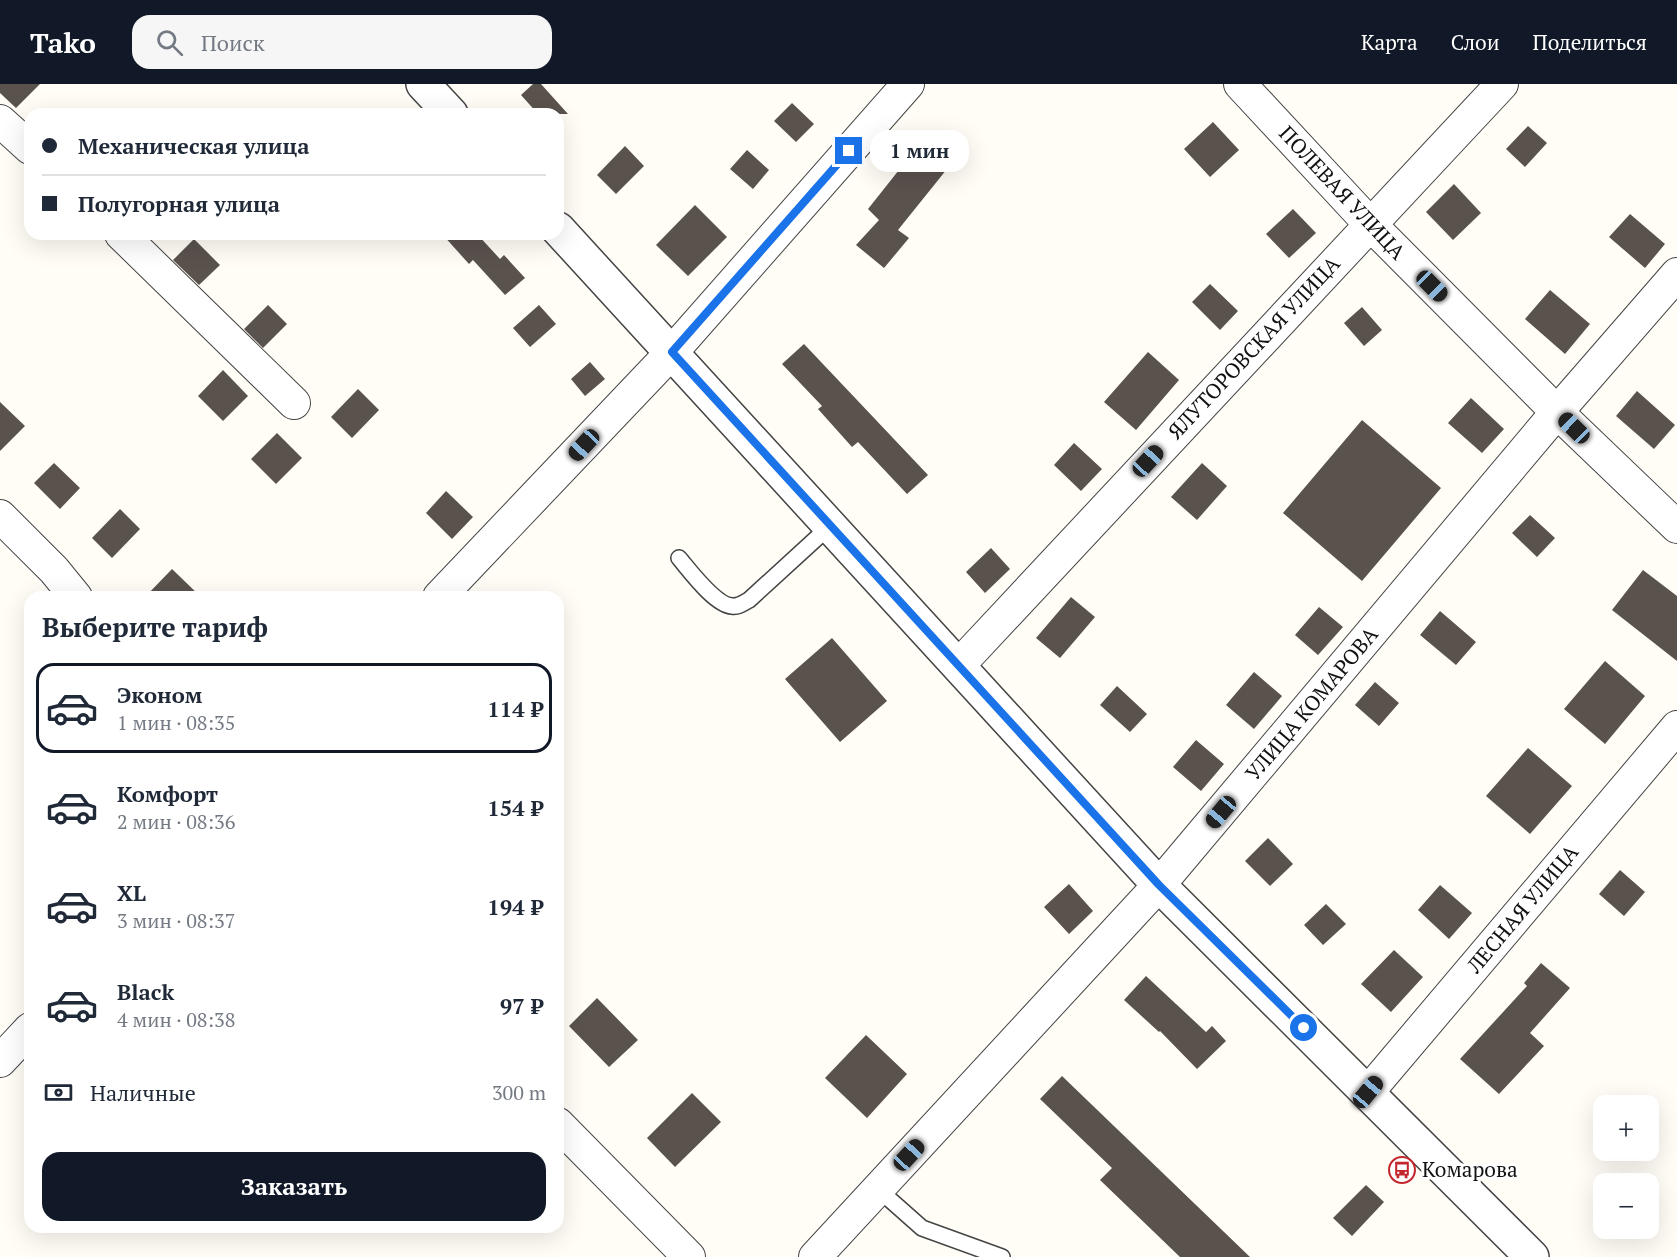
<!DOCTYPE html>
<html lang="ru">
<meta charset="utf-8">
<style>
:root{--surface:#fff;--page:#f6f6f7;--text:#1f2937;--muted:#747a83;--line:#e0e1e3;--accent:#111827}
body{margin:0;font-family:"PT Serif",serif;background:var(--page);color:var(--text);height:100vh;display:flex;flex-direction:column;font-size:22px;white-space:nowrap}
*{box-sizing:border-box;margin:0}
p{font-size:20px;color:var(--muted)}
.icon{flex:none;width:33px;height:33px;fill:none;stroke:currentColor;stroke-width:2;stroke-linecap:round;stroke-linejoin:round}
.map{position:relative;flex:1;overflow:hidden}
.side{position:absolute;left:24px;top:507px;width:540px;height:642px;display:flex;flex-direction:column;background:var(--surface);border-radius:18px;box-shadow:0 6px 24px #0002}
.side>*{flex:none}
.hud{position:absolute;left:24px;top:24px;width:540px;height:132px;border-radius:18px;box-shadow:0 6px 24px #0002;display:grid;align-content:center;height:132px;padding:0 18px;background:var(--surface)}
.buttons{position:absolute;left:1593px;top:1011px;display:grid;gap:12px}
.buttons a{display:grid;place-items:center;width:66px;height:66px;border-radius:12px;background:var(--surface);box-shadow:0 6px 24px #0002;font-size:30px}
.end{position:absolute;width:27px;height:27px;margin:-14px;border:8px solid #1a73e8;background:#fff;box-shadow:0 0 0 3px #fff}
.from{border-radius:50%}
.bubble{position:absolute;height:42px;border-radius:18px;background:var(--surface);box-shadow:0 6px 24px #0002;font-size:20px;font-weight:700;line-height:42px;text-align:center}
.car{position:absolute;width:18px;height:36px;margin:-18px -9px;border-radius:8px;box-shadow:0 0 4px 2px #0007;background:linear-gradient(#222 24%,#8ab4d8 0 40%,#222 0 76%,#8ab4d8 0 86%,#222 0)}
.hud b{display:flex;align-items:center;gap:21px;height:57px;font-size:22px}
.hud b+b{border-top:2px solid var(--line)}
.hud i{width:15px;height:15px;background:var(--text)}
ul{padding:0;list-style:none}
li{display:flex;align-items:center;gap:18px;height:90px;margin:0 12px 9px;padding:0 6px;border:3px solid transparent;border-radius:18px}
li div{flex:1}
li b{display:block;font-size:22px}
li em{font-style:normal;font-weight:700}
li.active{border-color:var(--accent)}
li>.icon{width:54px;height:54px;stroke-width:1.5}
h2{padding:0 18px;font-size:27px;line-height:72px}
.pay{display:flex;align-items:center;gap:15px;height:66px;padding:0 18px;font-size:22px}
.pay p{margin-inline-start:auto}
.cta{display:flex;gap:12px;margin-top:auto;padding:12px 18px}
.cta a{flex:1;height:69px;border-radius:18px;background:var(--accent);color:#fff;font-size:24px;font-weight:700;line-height:69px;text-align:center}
header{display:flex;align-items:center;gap:36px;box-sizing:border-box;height:84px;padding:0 30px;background:var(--accent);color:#fff}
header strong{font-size:28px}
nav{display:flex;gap:33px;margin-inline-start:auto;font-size:21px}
.search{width:420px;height:54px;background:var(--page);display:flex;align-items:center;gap:15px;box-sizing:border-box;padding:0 21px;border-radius:18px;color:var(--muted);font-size:22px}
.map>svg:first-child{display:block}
</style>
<header>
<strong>Tako</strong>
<div class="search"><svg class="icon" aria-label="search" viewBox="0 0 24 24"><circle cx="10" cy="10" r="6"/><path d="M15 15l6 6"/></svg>Поиск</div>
<nav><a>Карта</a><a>Слои</a><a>Поделиться</a></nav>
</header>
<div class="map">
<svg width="1677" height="1173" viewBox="0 0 1677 1173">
<rect width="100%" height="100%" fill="#fffdf5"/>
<path fill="#5a524d" d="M0,0H40L16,24L0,9Z
M533,0H541L568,30H538L521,11Z
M792,19L814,40L796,58L774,37Z
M1213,38L1239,66L1210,93L1184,65Z
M1528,42L1547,59L1525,83L1506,65Z
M625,62L644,82L616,110L597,91Z
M918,62L947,85L898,146L909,154L884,184L856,161L879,136L868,125Z
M747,66L769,86L753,105L730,85Z
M1454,100L1481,129L1453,156L1426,128Z
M695,121L727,153L688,192L656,161Z
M1293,125L1316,149L1289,174L1266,150Z
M1630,130L1665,160L1645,184L1609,153Z
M442,150H477L500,175L504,171L525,194L505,211L473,176L469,180Z
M194,155L220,181L199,201L173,176Z
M1210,200L1238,227L1220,246L1192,218Z
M1550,206L1590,240L1565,270L1525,235Z
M268,221L287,240L263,264L244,245Z
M539,221L556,240L530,263L513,244Z
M1362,223L1382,246L1364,262L1344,239Z
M804,260L928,391L907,410L858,358L852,363L818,325L822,322L782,280Z
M1148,268L1179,296L1136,346L1104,318Z
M590,278L605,295L585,312L571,295Z
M223,286L248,312L223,337L198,312Z
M358,305L379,326L352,354L331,333Z
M1637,307L1675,341L1654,365L1616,332Z
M1471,314L1504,345L1482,369L1448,339Z
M0,318L25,342L0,367Z
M1362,336L1441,404L1362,497L1283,429Z
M277,349L302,374L276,400L251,375Z
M1074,359L1102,385L1081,407L1054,381Z
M54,379L80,404L60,425L34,399Z
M1202,379L1227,402L1197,436L1171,413Z
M446,407L473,433L452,455L426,429Z
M120,425L140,445L112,474L92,454Z
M1530,431L1555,454L1537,473L1512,449Z
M991,464L1010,485L985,509L966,488Z
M172,485L201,513H145Z
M1643,486L1677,512V577L1612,526Z
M1071,513L1095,533L1060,574L1036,554Z
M1319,523L1343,543L1318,571L1295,551Z
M1440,527L1476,558L1456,581L1420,551Z
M832,554L887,617L840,658L785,595Z
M1605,577L1645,612L1605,660L1564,625Z
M1254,588L1282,612L1254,645L1226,621Z
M1375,598L1399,619L1379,642L1355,621Z
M1117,602L1147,630L1130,648L1100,621Z
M1196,656L1224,680L1201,707L1173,683Z
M1528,664L1572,702L1530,750L1486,712Z
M1268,754L1293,780L1270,802L1245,777Z
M1620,786L1645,808L1624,832L1599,810Z
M1069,800L1093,827L1069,850L1044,823Z
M1440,801L1472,829L1449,855L1418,826Z
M1326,820L1346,840L1323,861L1304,841Z
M1394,866L1423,893L1391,928L1361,900Z
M1541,879L1570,904L1530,949L1544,962L1499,1010L1460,975L1527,902L1524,899Z
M1146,892L1206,948L1212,942L1226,957L1197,985L1160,947L1159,948L1124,916Z
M597,914L638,956L609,983L569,942Z
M866,951L907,990L867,1034L825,994Z
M1062,992L1250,1173H1180L1100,1096L1112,1084L1040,1015Z
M692,1009L721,1038L675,1083L647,1054Z
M1366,1101L1384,1118L1352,1152L1333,1134Z"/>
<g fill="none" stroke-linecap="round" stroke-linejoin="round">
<defs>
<path id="service" d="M679,474C690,487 715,521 732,522C739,523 743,519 749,516L831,441
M878,1105L922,1144L1002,1173"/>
<path id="minor" d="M1240,0L1370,140L1557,328L1677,443
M0,37L30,64
M121,150L294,319
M0,432L54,486L76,513
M439,513L672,268L908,0
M959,581L1502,0
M0,977L30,945
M1368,1008L1677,643
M558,1040L689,1173
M815,1173L1159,801L1557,328L1677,190"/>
<path id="tertiary" d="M423,0L451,30
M558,145L1159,801L1532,1173"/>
</defs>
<use href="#service" stroke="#444" stroke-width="18"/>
<use href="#minor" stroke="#444" stroke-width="34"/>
<use href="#tertiary" stroke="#444" stroke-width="36"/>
<use href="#service" stroke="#fff" stroke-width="15"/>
<use href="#minor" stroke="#fff" stroke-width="32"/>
<use href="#tertiary" stroke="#fff" stroke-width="33"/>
</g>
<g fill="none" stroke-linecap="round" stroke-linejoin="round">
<path stroke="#1a73e8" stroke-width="8" d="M849,67L672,268L1159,801L1304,944"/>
</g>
<defs>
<symbol id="bus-ring" viewBox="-11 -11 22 22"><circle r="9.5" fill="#fff" stroke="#c4262e" stroke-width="1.5"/><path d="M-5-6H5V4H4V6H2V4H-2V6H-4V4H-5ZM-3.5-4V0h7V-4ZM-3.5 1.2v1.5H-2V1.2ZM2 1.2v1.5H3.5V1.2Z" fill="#c4262e"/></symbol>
</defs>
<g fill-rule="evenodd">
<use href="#bus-ring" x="1387" y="1071" width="30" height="30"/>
</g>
<g text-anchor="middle" stroke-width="6" stroke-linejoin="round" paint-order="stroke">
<g font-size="21" fill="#111" stroke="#fff">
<text transform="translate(1342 109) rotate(47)" y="7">ПОЛЕВАЯ УЛИЦА</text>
<text transform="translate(1254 264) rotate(-47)" y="7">ЯЛУТОРОВСКАЯ УЛИЦА</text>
<text transform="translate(1312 620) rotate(-50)" y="7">УЛИЦА КОМАРОВА</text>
<text transform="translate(1523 825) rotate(-50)" y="7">ЛЕСНАЯ УЛИЦА</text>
</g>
<g font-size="21" fill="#111" stroke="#fff" text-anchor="start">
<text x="1422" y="1093">Комарова</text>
</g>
</g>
</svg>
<div class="buttons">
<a>+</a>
<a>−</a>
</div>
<i class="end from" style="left:1304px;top:944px"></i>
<i class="end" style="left:849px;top:67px"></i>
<div class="bubble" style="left:870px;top:46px;width:99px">1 мин</div>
<i class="car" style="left:1432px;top:202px;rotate:135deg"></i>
<i class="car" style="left:1574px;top:344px;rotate:314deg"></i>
<i class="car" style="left:584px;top:361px;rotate:223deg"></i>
<i class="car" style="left:1148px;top:377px;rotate:43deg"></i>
<i class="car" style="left:1221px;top:728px;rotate:220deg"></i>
<i class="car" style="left:1368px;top:1008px;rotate:40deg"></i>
<i class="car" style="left:909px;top:1071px;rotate:43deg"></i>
<div class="hud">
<b><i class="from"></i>Механическая улица</b>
<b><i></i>Полугорная улица</b>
</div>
<section class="side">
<h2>Выберите тариф</h2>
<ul>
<li class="active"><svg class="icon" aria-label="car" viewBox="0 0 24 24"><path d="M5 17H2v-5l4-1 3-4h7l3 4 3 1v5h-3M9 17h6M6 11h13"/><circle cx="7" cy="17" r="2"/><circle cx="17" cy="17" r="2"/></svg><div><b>Эконом</b><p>1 мин · 08:35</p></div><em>114 ₽</em></li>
<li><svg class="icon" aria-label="car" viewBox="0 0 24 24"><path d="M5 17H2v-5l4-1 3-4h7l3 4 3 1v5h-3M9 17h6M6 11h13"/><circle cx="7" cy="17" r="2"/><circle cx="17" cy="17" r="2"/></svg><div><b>Комфорт</b><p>2 мин · 08:36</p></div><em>154 ₽</em></li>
<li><svg class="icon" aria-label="car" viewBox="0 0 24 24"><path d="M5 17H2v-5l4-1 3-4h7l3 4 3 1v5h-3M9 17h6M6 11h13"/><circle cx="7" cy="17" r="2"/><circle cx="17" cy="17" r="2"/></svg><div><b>XL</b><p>3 мин · 08:37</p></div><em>194 ₽</em></li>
<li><svg class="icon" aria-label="car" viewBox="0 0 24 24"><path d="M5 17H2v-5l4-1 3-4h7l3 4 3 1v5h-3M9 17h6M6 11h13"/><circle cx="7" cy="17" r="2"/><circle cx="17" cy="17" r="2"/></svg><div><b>Black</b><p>4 мин · 08:38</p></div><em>97 ₽</em></li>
</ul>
<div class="pay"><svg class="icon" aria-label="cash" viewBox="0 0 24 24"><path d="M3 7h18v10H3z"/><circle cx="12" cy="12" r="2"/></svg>Наличные<p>300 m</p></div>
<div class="cta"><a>Заказать</a></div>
</section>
</div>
